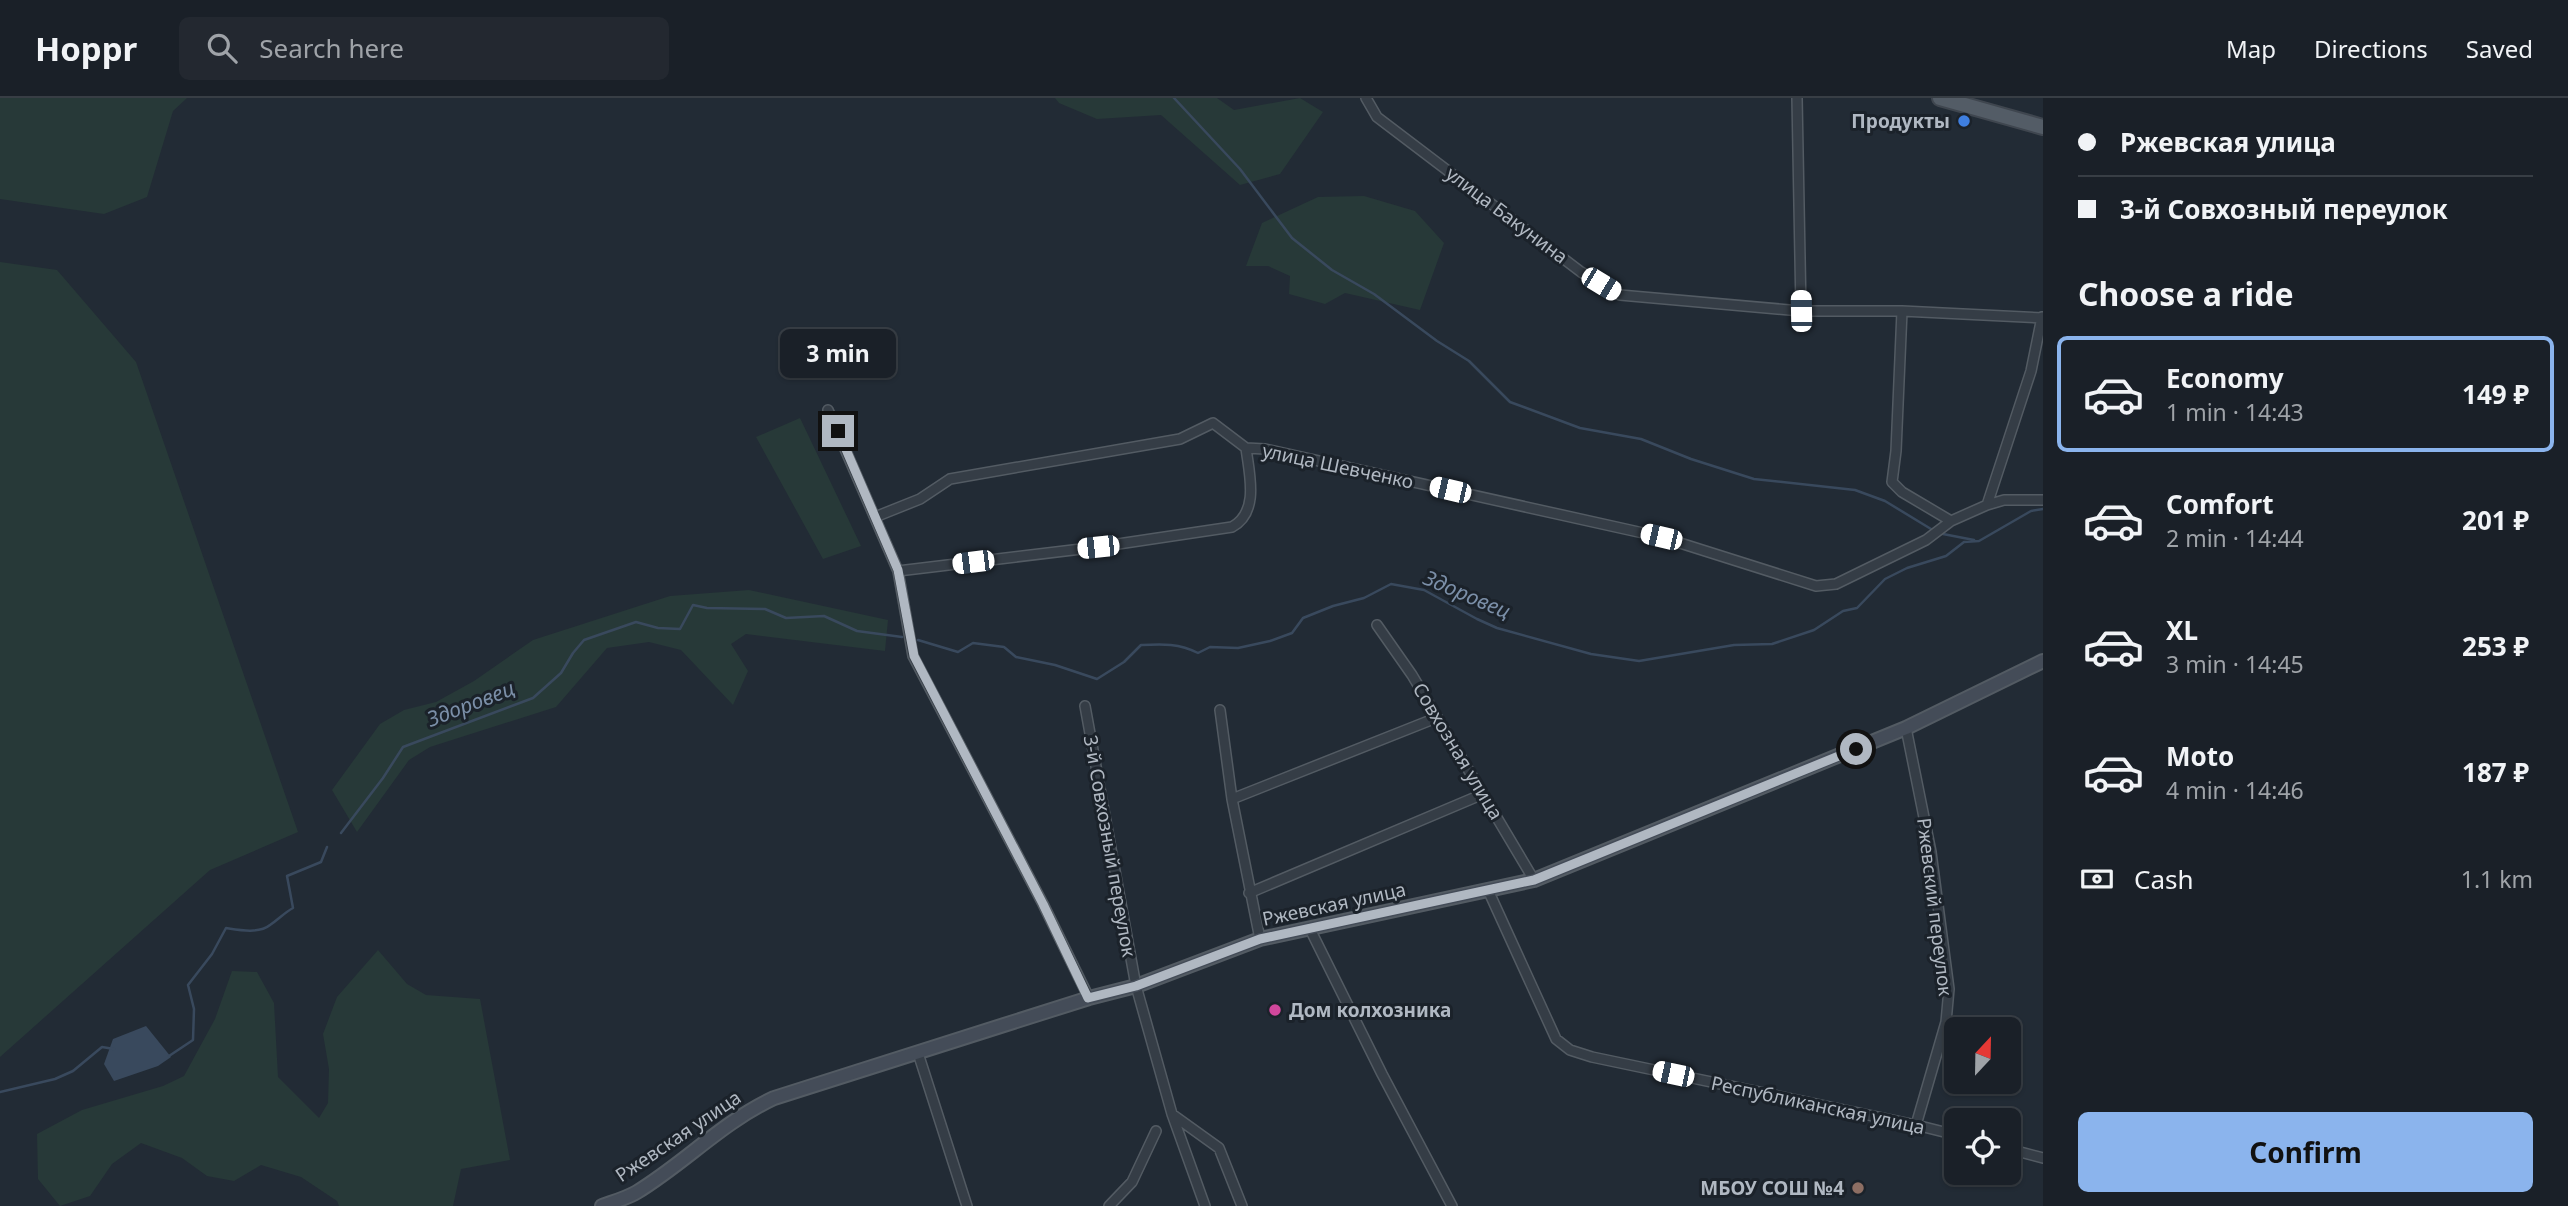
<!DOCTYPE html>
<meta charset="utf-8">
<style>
:root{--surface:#1a2028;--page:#232830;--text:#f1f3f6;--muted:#9fa3a8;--line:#383e45;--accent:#8bb4ed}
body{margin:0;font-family:"Noto Sans",sans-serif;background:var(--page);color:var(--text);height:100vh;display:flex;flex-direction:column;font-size:26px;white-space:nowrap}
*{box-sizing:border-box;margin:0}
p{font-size:23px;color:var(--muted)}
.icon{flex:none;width:38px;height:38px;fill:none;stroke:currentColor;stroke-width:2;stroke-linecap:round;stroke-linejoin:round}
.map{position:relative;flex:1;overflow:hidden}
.panel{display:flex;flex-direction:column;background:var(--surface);width:525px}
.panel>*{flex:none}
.hud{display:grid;align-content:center;height:154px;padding:0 35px;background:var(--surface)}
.needle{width:46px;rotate:22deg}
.buttons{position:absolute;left:1944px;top:919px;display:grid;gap:14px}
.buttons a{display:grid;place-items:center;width:77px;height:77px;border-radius:10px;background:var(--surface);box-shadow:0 2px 5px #0004,0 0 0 2px var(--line);font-size:35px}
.end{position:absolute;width:32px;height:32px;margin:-16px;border:9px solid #b0b8c2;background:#111;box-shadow:0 0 0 4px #111}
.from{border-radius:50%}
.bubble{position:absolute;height:49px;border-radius:10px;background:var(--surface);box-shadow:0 2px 5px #0004,0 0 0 2px var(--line);font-size:23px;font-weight:700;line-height:49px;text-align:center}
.car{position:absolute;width:21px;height:42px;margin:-21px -10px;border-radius:9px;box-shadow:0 0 5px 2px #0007;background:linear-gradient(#fff 24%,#345 0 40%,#fff 0 76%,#345 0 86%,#fff 0)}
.hud b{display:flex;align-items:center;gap:24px;height:66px;font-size:26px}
.hud b+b{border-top:2px solid var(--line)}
.hud i{width:18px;height:18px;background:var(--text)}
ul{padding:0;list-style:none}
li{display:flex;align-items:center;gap:21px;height:116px;margin:0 14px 10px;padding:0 21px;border:4px solid transparent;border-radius:10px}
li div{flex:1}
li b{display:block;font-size:26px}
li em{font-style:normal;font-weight:700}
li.selected{border-color:var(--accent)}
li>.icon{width:63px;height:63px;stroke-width:1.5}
h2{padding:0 35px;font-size:32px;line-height:84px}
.pay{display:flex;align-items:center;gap:18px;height:77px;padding:0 35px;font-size:26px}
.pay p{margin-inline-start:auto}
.cta{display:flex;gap:14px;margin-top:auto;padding:14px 35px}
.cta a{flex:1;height:80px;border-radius:10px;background:var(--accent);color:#111;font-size:28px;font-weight:700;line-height:80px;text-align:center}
header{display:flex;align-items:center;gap:42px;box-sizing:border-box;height:98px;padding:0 35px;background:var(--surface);border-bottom:2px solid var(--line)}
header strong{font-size:33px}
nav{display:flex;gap:38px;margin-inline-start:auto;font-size:24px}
.search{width:490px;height:63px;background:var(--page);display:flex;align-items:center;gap:18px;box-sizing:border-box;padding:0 24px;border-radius:10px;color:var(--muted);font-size:26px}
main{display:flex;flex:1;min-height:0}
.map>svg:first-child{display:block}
</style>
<header>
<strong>Hoppr</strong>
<div class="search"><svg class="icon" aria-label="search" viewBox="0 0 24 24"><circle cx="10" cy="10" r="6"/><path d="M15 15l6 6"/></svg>Search here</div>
<nav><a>Map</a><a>Directions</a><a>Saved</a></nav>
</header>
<main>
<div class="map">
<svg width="2043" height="1108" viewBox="0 0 2043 1108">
<rect width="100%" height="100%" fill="#222b35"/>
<path fill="#273938" d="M0,0H187L173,13L147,99L104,116L0,101Z
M1055,0H1217L1234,12L1300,0L1323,14L1280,76L1240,87L1161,17L1097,21L1059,5Z
M1364,98L1415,113L1444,145L1420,212L1345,195L1325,206L1289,196L1290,178L1268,168H1246L1262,125L1318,99Z
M0,164L57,172L136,264L298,734L210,772L0,959Z
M800,320L861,448L823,461L756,339Z
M749,492L888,522L885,553L746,536L731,546L748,573L733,607L681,552L649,544L607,550L556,609L430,649L409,662L357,734L332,692L380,626L404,612L436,604L474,583L533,542L670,498Z
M378,852L407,886L426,897L480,901L510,1062L461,1071L453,1108H339L337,1103L301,1079L261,1067L234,1083L207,1078L182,1060L141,1045L112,1066L90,1098L60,1108L38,1081L37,1036L82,1012L163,988L184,978L215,921L232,873L257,874L274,905L278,979L319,1020L328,1005L329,971L323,936L337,899Z"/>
<path fill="#39495d" d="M146,928L171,959L158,968L114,983L104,966L113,941Z"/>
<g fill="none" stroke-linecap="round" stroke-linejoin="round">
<path stroke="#39495d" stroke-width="2.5" d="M1174,0L1240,71L1292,140L1332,172L1374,196L1437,243L1469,263L1510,304L1580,330L1641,341L1691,361L1754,381L1855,392L1885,403L1931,431
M1943,436L1974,442
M918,542L958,554L973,545L1004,549L1016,559L1055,567L1097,581L1124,564L1141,547C1162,546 1179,545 1198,555L1210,549L1238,550L1270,543L1292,535L1303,520L1333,508L1364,500L1391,486L1424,492L1477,521L1497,530L1591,556L1639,563L1734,547L1772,546L1814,532L1843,513L1857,510L1885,481L1907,470L1946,458L1964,444L1979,443L2031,413L2043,411
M341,735L383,680L403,649L533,600L561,575L573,555L584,542L636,524L658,530L680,531L693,507L707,510L765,511L786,520L824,518L857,533L902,539
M169,958L193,942L194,911L188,887L212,856L226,830C239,832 259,836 270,827C279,821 284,815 293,810L287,778L321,764L327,749
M0,994L55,981L73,973L102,949L114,951"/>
<defs>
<path id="minor" d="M1366,0L1377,19L1581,174L1620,197L1801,213H1902L2043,220
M1797,0L1801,213
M1902,213L1896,353L1892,384L1902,394L1951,423
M828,312L898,473L913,558L1043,806L1089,900
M1987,407L2031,273L2042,219
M875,419L920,401L950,381L1180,341L1213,325L1246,350L1265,351L1661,439L1816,488L1836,486L1926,442L1951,423L1987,407L2004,402H2043
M898,473L1098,449L1232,429C1260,414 1249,375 1246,350
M1377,527L1412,577L1534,782
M1085,608L1136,888L1172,1016L1205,1108
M1220,612L1232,701L1260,841
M1906,630L1931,754L1949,891L1946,924L1916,1027
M1232,701L1436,620
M1488,792L1556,941L1570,952L1592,959L1916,1027L1956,1037
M1249,795L1483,696
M1310,831L1382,976L1452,1108
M918,955L967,1108
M1173,1017L1219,1050L1242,1108
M2009,1051L2043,1060
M1109,1108L1132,1084L1156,1033"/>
<path id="secondary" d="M602,1108C613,1104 627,1100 637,1094C686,1064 721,1025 774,1000L1089,900L1136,888L1260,841L1534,782L1906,630L2043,563"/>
<path id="primary" d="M1940,0L2043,29"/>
</defs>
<use href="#minor" stroke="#535b63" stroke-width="12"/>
<use href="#secondary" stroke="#535b63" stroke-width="16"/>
<use href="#primary" stroke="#3f464f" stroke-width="18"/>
<use href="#minor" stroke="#353d46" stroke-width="9"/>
<use href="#secondary" stroke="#444c58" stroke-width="12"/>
<use href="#primary" stroke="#535c66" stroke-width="14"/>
</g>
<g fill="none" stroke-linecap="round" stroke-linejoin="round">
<path stroke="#b0b8c2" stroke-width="9" d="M838,333L898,472L914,558L1043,806L1088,900L1136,888L1260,841L1534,782L1856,651"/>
</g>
<circle fill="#3f7fe0" stroke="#1b222a" stroke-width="2.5" cx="1964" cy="23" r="7"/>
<circle fill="#d1479c" stroke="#1b222a" stroke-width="2.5" cx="1275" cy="912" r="7"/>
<circle fill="#8d6e63" stroke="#1b222a" stroke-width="2.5" cx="1858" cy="1090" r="7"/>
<g text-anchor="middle" stroke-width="6" stroke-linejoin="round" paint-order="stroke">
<g font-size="19" font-weight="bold" fill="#b0b8c2" stroke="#1b222a" text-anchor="end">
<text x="1950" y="30">Продукты</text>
<text x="1289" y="919" text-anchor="start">Дом колхозника</text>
<text x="1844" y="1097">МБОУ СОШ №4</text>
</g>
<g font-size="19" fill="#b0b8c2" stroke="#1b222a">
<text transform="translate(1507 117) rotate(37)" y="7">улица Бакунина</text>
<text transform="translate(1338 368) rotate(12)" y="7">улица Шевченко</text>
<text transform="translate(1458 653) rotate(59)" y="7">Совхозная улица</text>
<text transform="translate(1110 748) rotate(80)" y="7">3-й Совхозный переулок</text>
<text transform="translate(1334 806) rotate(-12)" y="7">Ржевская улица</text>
<text transform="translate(1935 809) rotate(83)" y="7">Ржевский переулок</text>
<text transform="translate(1818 1007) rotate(12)" y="7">Республиканская улица</text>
<text transform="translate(678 1038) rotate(-34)" y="7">Ржевская улица</text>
</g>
<g font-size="21" font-style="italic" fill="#7b8fa8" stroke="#1b222a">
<text transform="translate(1467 497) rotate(23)" y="7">Здоровец</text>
<text transform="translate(471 606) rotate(-21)" y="7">Здоровец</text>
</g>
</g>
</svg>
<div class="buttons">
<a><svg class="needle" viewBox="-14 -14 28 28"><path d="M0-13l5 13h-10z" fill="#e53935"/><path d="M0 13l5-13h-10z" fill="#9fa3a8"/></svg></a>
<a><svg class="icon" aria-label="locate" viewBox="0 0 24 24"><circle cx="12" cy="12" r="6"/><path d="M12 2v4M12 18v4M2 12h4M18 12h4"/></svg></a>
</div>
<i class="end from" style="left:1856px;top:651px"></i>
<i class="end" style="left:838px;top:333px"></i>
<div class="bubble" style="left:780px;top:231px;width:116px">3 min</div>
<i class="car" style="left:1601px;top:186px;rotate:121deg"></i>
<i class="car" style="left:1801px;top:213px;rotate:359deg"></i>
<i class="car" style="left:1450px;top:392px;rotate:283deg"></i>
<i class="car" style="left:1661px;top:439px;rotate:283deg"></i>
<i class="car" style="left:1098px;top:449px;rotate:264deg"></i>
<i class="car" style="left:973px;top:464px;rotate:263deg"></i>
<i class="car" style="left:1673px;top:976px;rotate:282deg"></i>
</div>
<section class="panel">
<div class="hud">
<b><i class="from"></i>Ржевская улица</b>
<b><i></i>3-й Совхозный переулок</b>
</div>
<h2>Choose a ride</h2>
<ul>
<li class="selected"><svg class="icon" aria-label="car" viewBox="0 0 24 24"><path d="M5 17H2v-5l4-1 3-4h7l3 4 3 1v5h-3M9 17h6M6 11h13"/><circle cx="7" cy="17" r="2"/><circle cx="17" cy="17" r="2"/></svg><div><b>Economy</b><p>1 min · 14:43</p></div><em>149 ₽</em></li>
<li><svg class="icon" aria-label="car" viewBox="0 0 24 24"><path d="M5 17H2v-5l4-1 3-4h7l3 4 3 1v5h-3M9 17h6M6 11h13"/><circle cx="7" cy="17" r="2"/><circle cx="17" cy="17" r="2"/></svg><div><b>Comfort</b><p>2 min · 14:44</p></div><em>201 ₽</em></li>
<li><svg class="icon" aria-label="car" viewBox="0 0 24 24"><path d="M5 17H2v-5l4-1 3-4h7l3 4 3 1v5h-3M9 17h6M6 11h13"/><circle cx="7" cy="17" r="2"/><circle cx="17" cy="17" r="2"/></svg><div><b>XL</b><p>3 min · 14:45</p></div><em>253 ₽</em></li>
<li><svg class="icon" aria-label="car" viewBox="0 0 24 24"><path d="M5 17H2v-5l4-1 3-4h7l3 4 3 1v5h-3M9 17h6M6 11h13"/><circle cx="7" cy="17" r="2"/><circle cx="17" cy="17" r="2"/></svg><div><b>Moto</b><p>4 min · 14:46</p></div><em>187 ₽</em></li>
</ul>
<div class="pay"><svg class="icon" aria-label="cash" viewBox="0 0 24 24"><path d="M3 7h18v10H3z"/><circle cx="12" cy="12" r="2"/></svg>Cash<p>1.1 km</p></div>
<div class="cta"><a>Confirm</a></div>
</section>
</main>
